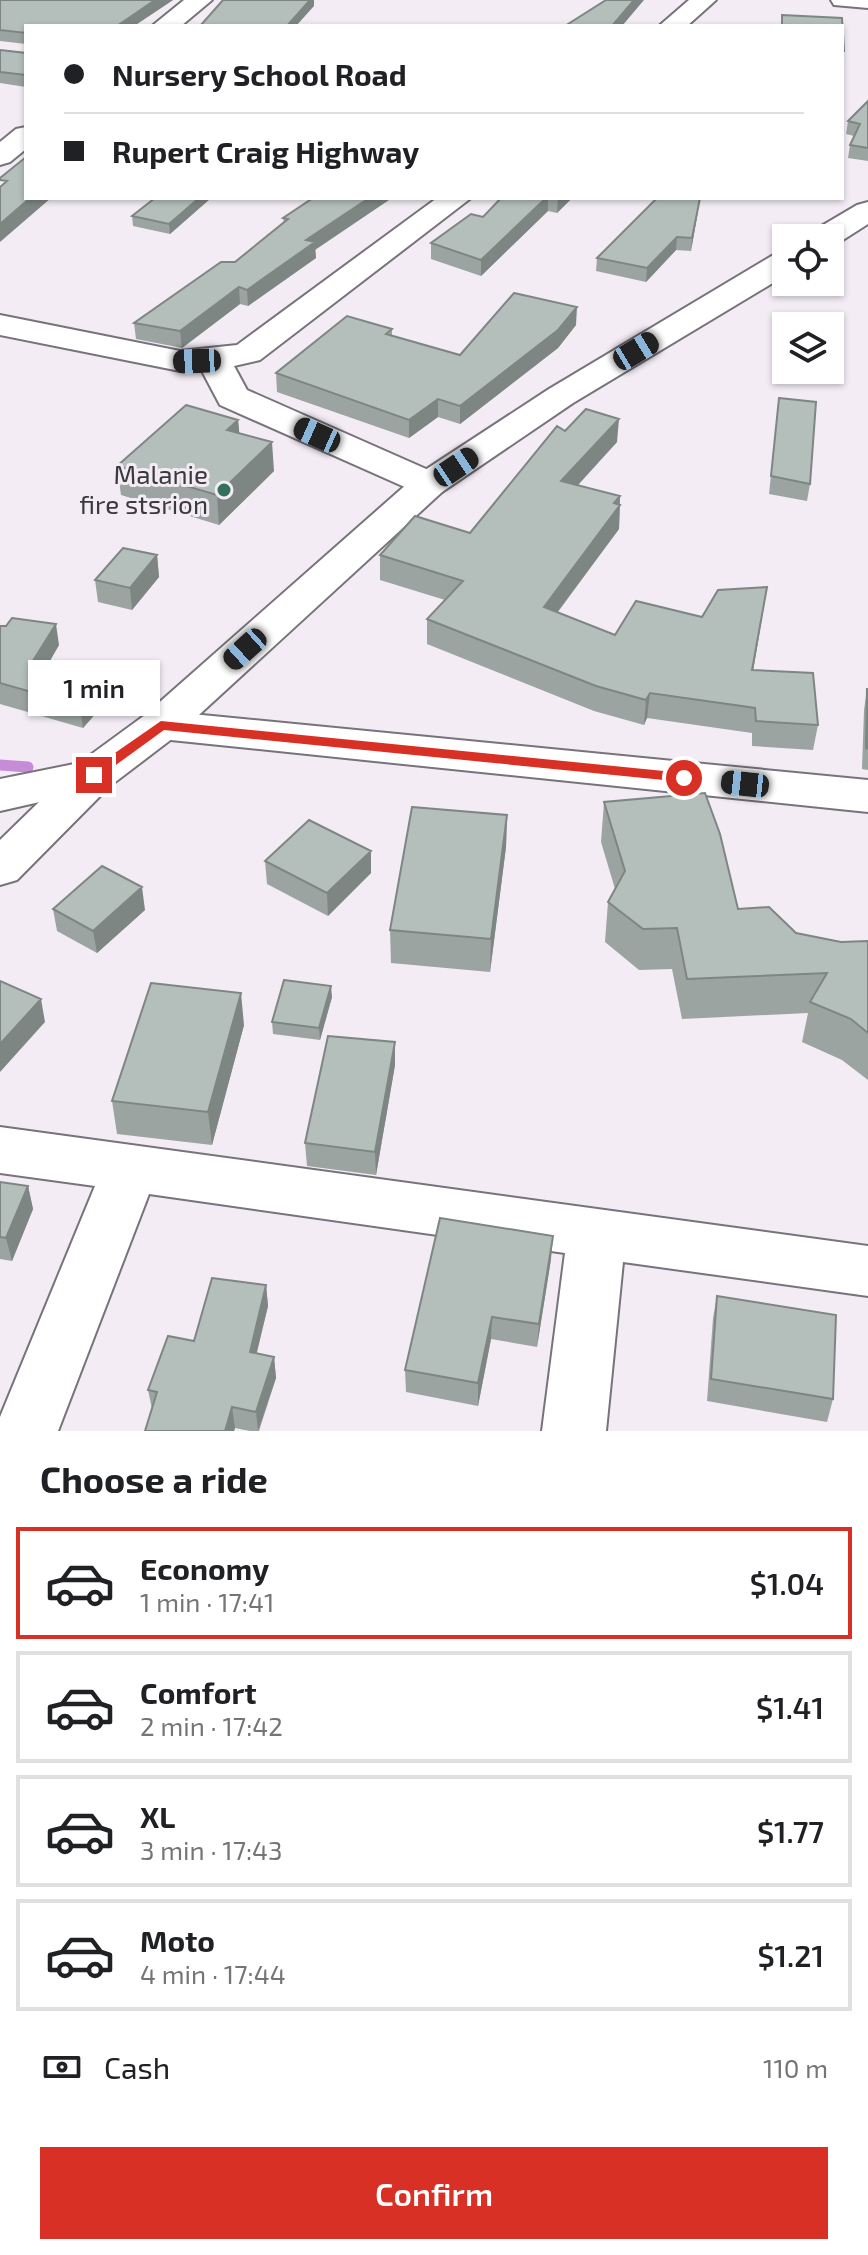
<!DOCTYPE html>
<meta charset="utf-8">
<style>
:root{--surface:#fff;--page:#f6f6f6;--text:#202124;--muted:#757577;--line:#e0e0e0;--accent:#d93025}
body{margin:0;font-family:"Exo 2",sans-serif;background:var(--page);color:var(--text);height:100vh;display:flex;flex-direction:column;font-size:30px;white-space:nowrap}
*{box-sizing:border-box;margin:0}
p{font-size:26px;color:var(--muted)}
.icon{flex:none;width:44px;height:44px;fill:none;stroke:currentColor;stroke-width:2;stroke-linecap:round;stroke-linejoin:round}
.map{position:relative;height:1431px;overflow:hidden}
.sheet{display:flex;flex-direction:column;background:var(--surface);flex:1}
.sheet>*{flex:none}
.hud{position:absolute;left:24px;top:24px;width:820px;height:176px;border-radius:0px;box-shadow:0 2px 6px #0004;display:grid;align-content:center;height:176px;padding:0 40px;background:var(--surface)}
.buttons{position:absolute;left:772px;top:224px;display:grid;gap:16px}
.buttons a{display:grid;place-items:center;width:72px;height:72px;border-radius:0px;background:var(--surface);box-shadow:0 2px 6px #0004;font-size:40px}
.end{position:absolute;width:36px;height:36px;margin:-18px;border:10px solid #d93025;background:#fff;box-shadow:0 0 0 4px #fff}
.from{border-radius:50%}
.bubble{position:absolute;height:56px;border-radius:0px;background:var(--surface);box-shadow:0 2px 6px #0004;font-size:26px;font-weight:600;line-height:56px;text-align:center}
.car{position:absolute;width:24px;height:48px;margin:-24px -12px;border-radius:10px;box-shadow:0 0 6px 2px #0007;background:linear-gradient(#222 24%,#8ab4d8 0 40%,#222 0 76%,#8ab4d8 0 86%,#222 0)}
.hud b{display:flex;align-items:center;gap:28px;height:76px;font-size:30px}
.hud b+b{border-top:2px solid var(--line)}
.hud i{width:20px;height:20px;background:var(--text)}
ul{padding:0;list-style:none}
li{display:flex;align-items:center;gap:24px;height:112px;margin:0 16px 12px;padding:0 24px;border:4px solid var(--line);border-radius:0px}
li div{flex:1}
li b{display:block;font-size:30px}
li em{font-style:normal;font-weight:600}
li.current{border-color:var(--accent)}
li>.icon{width:72px;height:72px;stroke-width:1.5}
h2{padding:0 40px;font-size:36px;line-height:96px}
.pay{display:flex;align-items:center;gap:20px;height:88px;padding:0 40px;font-size:30px}
.pay p{margin-inline-start:auto}
.action{display:flex;gap:16px;margin-top:auto;padding:16px 40px}
.action a{flex:1;height:92px;border-radius:0px;background:var(--accent);color:#fff;font-size:32px;font-weight:600;line-height:92px;text-align:center}
.map>svg:first-child{display:block}
</style>
<div class="map">
<svg width="868" height="1431" viewBox="0 0 868 1431">
<rect width="100%" height="100%" fill="#f3ecf5"/>
<g fill="none" stroke-linecap="round" stroke-linejoin="round">
<path stroke="#c68cd8" stroke-width="11" d="M0,765L28,767"/>
<defs>
<path id="minor" d="M184,0H212L181,26H152Z
M689,0H716L687,26H659Z
M831,0H868V8L834,5Z
M26,127V149L10,162L0,165V142L16,129Z
M437,198H471L260,360L234,366L247,390L442,476L448,484L442,492L429,495L416,492L220,405L202,371H180L0,335V315L180,351L237,345Z
M161,711L868,780V812L161,739L145,735L139,725L145,715Z
M94,760L110,764L117,775L110,786L0,811V779Z
M0,1127L868,1246V1296L623,1262L606,1431H542L565,1253L149,1194L58,1431H0V1417L95,1186L0,1173Z"/>
<path id="major" d="M868,202V224L835,245L830,246V238H808L813,231L857,205Z
M786,251V275L573,403L442,492L177,735L110,786L17,880L0,885V840L78,764L145,715L416,476L549,389L775,254Z"/>
</defs>
<use href="#minor" stroke="#78727a" stroke-width="4"/>
<use href="#major" stroke="#78727a" stroke-width="4"/>
<use href="#minor" fill="#fff" fill-rule="evenodd"/>
<use href="#major" fill="#fff" fill-rule="evenodd"/>
</g>
<path fill="#9ba4a1" d="M0,0H173L134,26H26V44L0,41Z
M0,50L26,53V87L0,83Z
M868,101V161L848,158L850,145L854,136L846,134L848,121Z
M155,198H211L170,234L133,226L132,216Z
M313,198L316,258L248,306L240,304L182,348L136,339L134,323L235,262L284,223L283,218Z
M501,198H572L557,213L548,211L481,276L431,259V243L483,217Z
M698,211L691,251L676,250L646,282L596,271L597,258Z
M576,325L558,348L460,424L438,417L409,438L277,392L276,373L392,329V335L460,355Z
M779,398L810,484L807,501L769,494Z
M238,420L239,433L274,471L219,525L121,495L117,466Z
M565,431L617,442L577,485L620,496L619,505H620L619,529L558,612L615,635L702,617L767,587L753,670L818,725L813,750L752,746V733L647,718L644,725L594,711L427,644V619L445,600L380,580V555L470,533Z
M157,555L159,577L132,610L98,602L95,580Z
M0,626L59,645L47,666L105,703L83,728L0,704Z
M867,689H868V770L862,769L864,710Z
M604,802L738,909L796,933L841,942L868,941V1080L842,1060L802,1042L808,1013L682,1019L672,969L639,970L605,942L608,902L615,889L601,842Z
M507,815L506,847L490,972L391,963L390,930Z
M371,851V873L328,916L267,884L265,861Z
M53,909L145,910L97,953L57,931Z
M332,997L320,1040L273,1034L272,1022Z
M244,1025L212,1145L117,1134L112,1101Z
M395,1042V1065L376,1175L307,1166L305,1143Z
M0,1182L28,1186L33,1209L12,1261L0,1259Z
M551,1259L537,1347L491,1339L478,1406L406,1392L405,1370Z
M266,1285L268,1306L256,1354L274,1357L276,1378L259,1431H250L235,1428L234,1431H145L152,1409L148,1390L194,1341Z
M717,1296L833,1399L827,1422L707,1401L713,1318Z"/>
<path fill="#7e8683" d="M155,0H173L134,26H117Z
M310,0H314V6L296,26H287Z
M634,0H644L622,26H612Z
M30,198H51L0,242V224Z
M199,198H211L170,234L169,224Z
M369,198H392L315,250L316,258L248,306L247,290L306,240Z
M546,198H548V211L481,276V260Z
M558,198H572L557,213Z
M700,198L698,211L691,251L692,238Z
M677,237L676,250L646,282L647,268Z
M239,287L240,304L182,348L180,331Z
M577,307L576,325L558,348L460,424V406Z
M438,399V417L409,438V420Z
M619,419L617,442L560,505L561,481Z
M238,420L241,449L227,430Z
M272,442L274,471L219,525L217,495Z
M620,496L619,529L543,631L544,607Z
M157,555L159,577L132,610L130,588Z
M767,587L763,612L749,695L752,670Z
M56,624L59,645L37,683L33,661Z
M101,681L105,703L83,728L80,706Z
M650,693L647,718L644,725L646,700Z
M507,815L506,847L490,972L491,939Z
M371,851V873L328,916L327,893Z
M142,887L145,910L97,953L93,931Z
M331,986L332,997L320,1040L319,1028Z
M241,993L244,1025L212,1145L208,1112Z
M41,999L45,1022L0,1072V1044Z
M395,1042V1065L376,1175L375,1152Z
M28,1186L33,1209L12,1261L6,1238Z
M553,1236L551,1259L537,1347L539,1324Z
M266,1285L268,1306L252,1373L250,1352Z
M492,1317L491,1339L478,1406V1383Z
M274,1357L276,1378L258,1431L256,1412Z
M232,1407L235,1428L234,1431H225Z"/>
<path fill="#b4bfbb" stroke="#7e8683" stroke-width="2" d="M0,0H155L117,26H26V33L0,30Z
M223,0H310L287,26H200Z
M606,0H634L612,26H565Z
M782,15L842,18L844,51H842V26H782Z
M0,50L26,53V75L0,72Z
M868,101V148L850,145L860,124L848,121Z
M26,157V198H30L0,224V187L7,181L0,180V178Z
M155,198H199L169,224L132,216Z
M313,198H369L306,240L315,242L247,290L239,287L180,331L134,323L221,262H235L288,219L283,218Z
M501,198H546L481,260L431,243L471,214L483,217Z
M657,198H700L692,238L677,237L647,268L597,258Z
M514,293L577,307L558,330L460,406L438,399L409,420L276,373L347,316L392,329L386,334L460,355Z
M779,398L816,402L810,484L771,476Z
M186,405L238,420L227,430L272,442L217,495L117,466Z
M586,409L619,419L561,481L620,496L614,503L620,505L544,607L615,635L636,601L702,617L718,590L767,587L752,670L813,673L818,725L756,721L755,708L650,693L646,700L596,686L427,619L463,581L380,555L415,516L470,533L557,426L565,431Z
M123,548L157,555L130,588L95,580Z
M12,618L56,624L33,661L101,681L80,706L0,683V626H6Z
M867,689H868V749L866,748Z
M705,793L720,834L738,909L769,907L796,933L841,942L868,941V1033L851,1019L810,1002L827,973L687,979L677,928L643,929L608,902L625,871L604,802Z
M412,807L507,815L491,939L390,930Z
M309,820L371,851L327,893L265,861Z
M102,866L142,887L93,931L53,909Z
M284,980L331,986L319,1028L272,1022Z
M0,981L41,999L0,1044Z
M151,983L241,993L208,1112L112,1101Z
M328,1036L395,1042L375,1152L305,1143Z
M0,1182L28,1186L6,1238L0,1237Z
M440,1218L553,1236L539,1324L492,1317L478,1383L405,1370Z
M212,1278L266,1285L250,1352L274,1357L256,1412L232,1407L225,1431H145L157,1392L148,1390L168,1336L194,1341Z
M717,1296L836,1315L833,1399L711,1379Z"/>
<path fill="#d93025" d="M161,721L684,773L690,778L684,782L164,730L98,778H89V771Z"/>
<circle fill="#33715c" stroke="#f3ecf5" stroke-width="3" cx="224" cy="490" r="8"/>
<g text-anchor="middle" stroke-width="6" stroke-linejoin="round" paint-order="stroke">
<g font-size="26" fill="#3b393c" stroke="#f3ecf5" text-anchor="end">
<text x="208" y="484">Malanie<tspan x="208" dy="30">fire stsrion</tspan></text>
</g>
</g>
</svg>
<div class="buttons">
<a><svg class="icon" aria-label="locate" viewBox="0 0 24 24"><circle cx="12" cy="12" r="6"/><path d="M12 2v4M12 18v4M2 12h4M18 12h4"/></svg></a>
<a><svg class="icon" aria-label="layers" viewBox="0 0 24 24"><path d="M12 4l9 5-9 5-9-5zM3 14l9 5 9-5"/></svg></a>
</div>
<i class="end from" style="left:684px;top:778px"></i>
<i class="end" style="left:94px;top:775px"></i>
<div class="bubble" style="left:28px;top:660px;width:132px">1 min</div>
<i class="car" style="left:636px;top:351px;rotate:59deg"></i>
<i class="car" style="left:197px;top:361px;rotate:268deg"></i>
<i class="car" style="left:317px;top:435px;rotate:294deg"></i>
<i class="car" style="left:456px;top:467px;rotate:56deg"></i>
<i class="car" style="left:245px;top:649px;rotate:228deg"></i>
<i class="car" style="left:745px;top:784px;rotate:276deg"></i>
<div class="hud">
<b><i class="from"></i>Nursery School Road</b>
<b><i></i>Rupert Craig Highway</b>
</div>
</div>
<section class="sheet">
<h2>Choose a ride</h2>
<ul>
<li class="current"><svg class="icon" aria-label="car" viewBox="0 0 24 24"><path d="M5 17H2v-5l4-1 3-4h7l3 4 3 1v5h-3M9 17h6M6 11h13"/><circle cx="7" cy="17" r="2"/><circle cx="17" cy="17" r="2"/></svg><div><b>Economy</b><p>1 min · 17:41</p></div><em>$1.04</em></li>
<li><svg class="icon" aria-label="car" viewBox="0 0 24 24"><path d="M5 17H2v-5l4-1 3-4h7l3 4 3 1v5h-3M9 17h6M6 11h13"/><circle cx="7" cy="17" r="2"/><circle cx="17" cy="17" r="2"/></svg><div><b>Comfort</b><p>2 min · 17:42</p></div><em>$1.41</em></li>
<li><svg class="icon" aria-label="car" viewBox="0 0 24 24"><path d="M5 17H2v-5l4-1 3-4h7l3 4 3 1v5h-3M9 17h6M6 11h13"/><circle cx="7" cy="17" r="2"/><circle cx="17" cy="17" r="2"/></svg><div><b>XL</b><p>3 min · 17:43</p></div><em>$1.77</em></li>
<li><svg class="icon" aria-label="car" viewBox="0 0 24 24"><path d="M5 17H2v-5l4-1 3-4h7l3 4 3 1v5h-3M9 17h6M6 11h13"/><circle cx="7" cy="17" r="2"/><circle cx="17" cy="17" r="2"/></svg><div><b>Moto</b><p>4 min · 17:44</p></div><em>$1.21</em></li>
</ul>
<div class="pay"><svg class="icon" aria-label="cash" viewBox="0 0 24 24"><path d="M3 7h18v10H3z"/><circle cx="12" cy="12" r="2"/></svg>Cash<p>110 m</p></div>
<div class="action"><a>Confirm</a></div>
</section>
